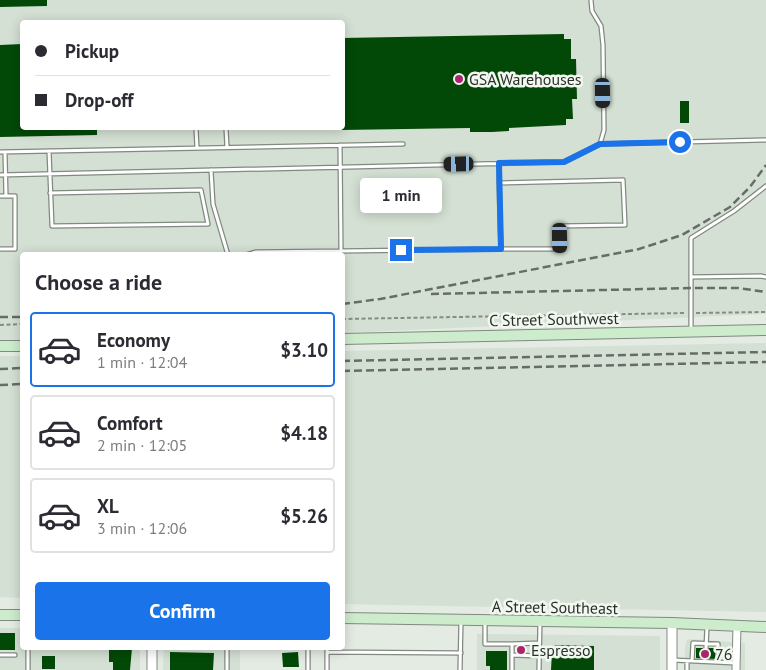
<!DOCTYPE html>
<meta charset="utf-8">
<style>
:root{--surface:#fff;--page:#f7f7f7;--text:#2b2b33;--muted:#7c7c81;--line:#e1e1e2;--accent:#1a73e8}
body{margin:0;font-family:"PT Sans",sans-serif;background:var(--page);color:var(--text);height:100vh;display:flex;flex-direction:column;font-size:19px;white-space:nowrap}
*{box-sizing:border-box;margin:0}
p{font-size:16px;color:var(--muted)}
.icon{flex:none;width:28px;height:28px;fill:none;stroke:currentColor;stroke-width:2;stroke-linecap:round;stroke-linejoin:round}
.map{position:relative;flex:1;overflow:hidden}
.panel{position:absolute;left:20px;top:252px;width:325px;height:398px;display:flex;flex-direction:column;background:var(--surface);border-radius:5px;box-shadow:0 2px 12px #0003}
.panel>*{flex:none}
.guide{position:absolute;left:20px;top:20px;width:325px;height:110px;border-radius:5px;box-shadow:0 2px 12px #0003;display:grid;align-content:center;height:110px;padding:0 15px;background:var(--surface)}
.end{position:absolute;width:22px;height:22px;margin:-11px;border:6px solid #1a73e8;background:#fff;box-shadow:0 0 0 2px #fff}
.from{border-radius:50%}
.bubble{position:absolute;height:35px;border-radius:5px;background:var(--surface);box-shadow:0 2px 12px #0003;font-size:16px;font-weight:800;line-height:35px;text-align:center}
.car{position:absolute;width:15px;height:30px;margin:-15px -8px;border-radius:6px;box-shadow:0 0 4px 1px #0007;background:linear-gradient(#222 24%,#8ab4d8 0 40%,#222 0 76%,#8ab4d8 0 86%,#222 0)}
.guide b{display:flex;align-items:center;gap:18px;height:48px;font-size:19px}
.guide b+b{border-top:1px solid var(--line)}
.guide i{width:12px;height:12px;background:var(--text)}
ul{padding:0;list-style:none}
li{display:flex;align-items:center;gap:15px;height:75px;margin:0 10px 8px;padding:0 5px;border:2px solid var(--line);border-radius:5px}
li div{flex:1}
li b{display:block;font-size:19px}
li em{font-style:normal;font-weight:800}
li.on{border-color:var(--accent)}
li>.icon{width:45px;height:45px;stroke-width:1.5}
h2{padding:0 15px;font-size:22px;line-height:60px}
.button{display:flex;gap:10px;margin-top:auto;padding:10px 15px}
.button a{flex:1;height:58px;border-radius:5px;background:var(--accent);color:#fff;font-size:20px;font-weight:800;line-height:58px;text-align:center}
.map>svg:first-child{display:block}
</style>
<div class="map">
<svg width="766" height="670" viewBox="0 0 766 670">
<rect width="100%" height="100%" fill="#e3ebe3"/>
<path fill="#d4e0d3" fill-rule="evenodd" d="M0,0H766V314L343,333L342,255H22V347L0,348ZM22,22H342V128H22Z
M766,343V612L343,604V351Z
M0,356H22V598L0,597Z
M0,628H22V648H140V670H0Z
M477,634L660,636V670H477Z
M691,639L745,643V670H685V646L687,640Z
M164,648H240V670H163Z"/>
<path fill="#024907" d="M0,0H47V6L0,7Z
M564,34V39H571V59H576L577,99H572L573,119H566V125L509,128V131L492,132H470V128L342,130V38Z
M22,44V128H97V135L0,137V45Z
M680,101H689V123H680Z
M0,633H15V650H0Z
M555,645L594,646V670H551L552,652H554Z
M109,648H132L130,670H113V662H109Z
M696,648H703L706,651L709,648H715V659L696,658Z
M486,651H507V670H490V666H486Z
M170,652L214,653L213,670H170Z
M298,652L299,667H283L282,653Z
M42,656H55V669H42Z"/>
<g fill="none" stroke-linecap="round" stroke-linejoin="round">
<defs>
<path id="service" d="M591,0L592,11L601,26L603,45L604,130L600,144
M196,128L197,148
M226,128L227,147
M340,145L341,251L501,249
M49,151L52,226L208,224L201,190L50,193
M0,152L403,144
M5,152L6,196
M499,163C499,192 500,221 501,249H560V226L625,225L623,180L499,183
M211,170L213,204L228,255
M0,175L564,162L600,144L766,140
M0,196H15V249H0
M246,255L256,252L341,251
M691,277V238L734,211L766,186
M691,329V277L761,276L766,277
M485,621V644H512V670
M512,644L539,643
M227,648V670
M308,648V670
M706,648L707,627
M327,652L461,653
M0,655H15
M512,655L539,656
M672,660L736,663
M692,661L693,643L718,644V662
M28,670V648
M327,670V648
M460,670L461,621
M539,670L540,622
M687,670V661"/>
<path id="minor" d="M736,670L737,625"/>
<path id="tertiary" d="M152,670V648
M672,670V623"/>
<path id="secondary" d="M342,339L766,330
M0,346H22
M0,615H22
M342,618L672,623L766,627"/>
</defs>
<use href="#service" stroke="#828981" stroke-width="5.5"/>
<use href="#minor" stroke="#828981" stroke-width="9"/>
<use href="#tertiary" stroke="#828981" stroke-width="11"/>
<use href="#secondary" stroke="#828981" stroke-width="12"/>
<path stroke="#868b85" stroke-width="2" stroke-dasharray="4 2.5" stroke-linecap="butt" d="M696,313L766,312
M342,319L686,313
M0,325L22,324"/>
<use href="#service" stroke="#fff" stroke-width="3"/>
<use href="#minor" stroke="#fff" stroke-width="7"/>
<use href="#tertiary" stroke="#fff" stroke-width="9"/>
<use href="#secondary" stroke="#cceccc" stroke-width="10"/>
<path stroke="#676c67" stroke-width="2.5" stroke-dasharray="8 4" stroke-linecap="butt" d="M431,294L691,288H738L766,292
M342,304L380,299L639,249L682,235L730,207L750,187L766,165
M0,317H22
M342,361L766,352
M0,369L22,368
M342,371L766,362
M0,385L22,384"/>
</g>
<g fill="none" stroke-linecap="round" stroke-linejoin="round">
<path stroke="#1a73e8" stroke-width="6" d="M401,250L501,249L499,163L564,162L600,144L680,142"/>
</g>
<g fill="#ab256d" stroke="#f1f8f0" stroke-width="2">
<circle cx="459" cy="79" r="5"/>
<circle cx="521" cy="650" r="5"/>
<circle cx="705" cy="654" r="5"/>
</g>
<g text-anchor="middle" stroke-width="5" stroke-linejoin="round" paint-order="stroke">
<g font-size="16" fill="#2c2f2b" stroke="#f1f8f0" text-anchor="start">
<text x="469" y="85">GSA Warehouses</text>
<text x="531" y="656">Espresso</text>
<text x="715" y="660">76</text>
</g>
<g font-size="16" fill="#2c2f2b" stroke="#f1f8f0">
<text transform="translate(554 319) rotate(-1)" y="6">C Street Southwest</text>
<text transform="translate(555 607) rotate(1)" y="6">A Street Southeast</text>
</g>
</g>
</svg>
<i class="end from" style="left:680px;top:142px"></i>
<i class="end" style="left:401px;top:250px"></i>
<div class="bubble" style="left:360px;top:178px;width:82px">1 min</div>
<i class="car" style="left:603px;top:93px;rotate:179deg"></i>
<i class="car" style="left:459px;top:164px;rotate:269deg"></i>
<i class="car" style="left:560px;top:238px;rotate:179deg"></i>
<div class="guide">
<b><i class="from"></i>Pickup</b>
<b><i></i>Drop-off</b>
</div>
<section class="panel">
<h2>Choose a ride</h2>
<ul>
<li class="on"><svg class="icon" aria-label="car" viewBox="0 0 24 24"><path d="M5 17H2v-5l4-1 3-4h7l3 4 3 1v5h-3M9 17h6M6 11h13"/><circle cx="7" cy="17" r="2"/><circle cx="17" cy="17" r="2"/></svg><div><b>Economy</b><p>1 min · 12:04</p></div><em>$3.10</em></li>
<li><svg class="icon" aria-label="car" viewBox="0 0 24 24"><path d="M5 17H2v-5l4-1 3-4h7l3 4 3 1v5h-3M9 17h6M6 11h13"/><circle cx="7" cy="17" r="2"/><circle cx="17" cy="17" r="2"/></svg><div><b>Comfort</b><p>2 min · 12:05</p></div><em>$4.18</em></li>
<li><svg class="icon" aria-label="car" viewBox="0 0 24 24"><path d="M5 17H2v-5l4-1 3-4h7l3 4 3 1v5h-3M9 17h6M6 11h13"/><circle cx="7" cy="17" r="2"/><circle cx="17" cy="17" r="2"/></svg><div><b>XL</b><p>3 min · 12:06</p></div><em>$5.26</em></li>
</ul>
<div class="button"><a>Confirm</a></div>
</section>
</div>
